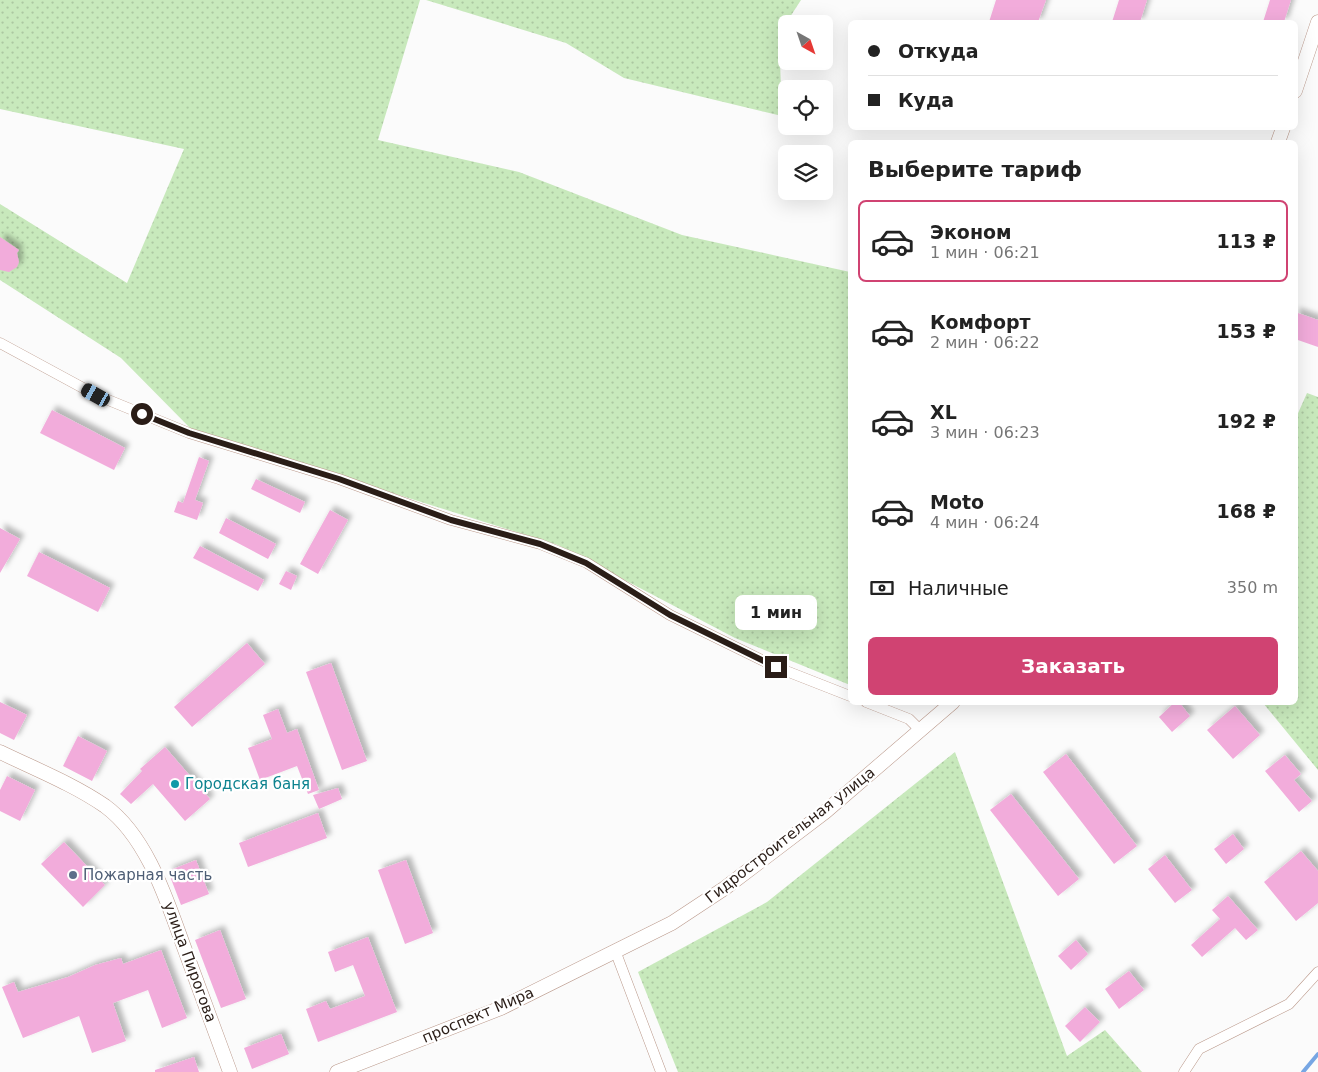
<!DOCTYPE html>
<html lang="ru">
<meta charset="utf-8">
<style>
:root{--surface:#fff;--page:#f2f2f2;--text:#222;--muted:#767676;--line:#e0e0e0;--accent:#d04372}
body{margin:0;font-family:"DejaVu Sans",sans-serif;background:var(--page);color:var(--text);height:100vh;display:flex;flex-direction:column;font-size:19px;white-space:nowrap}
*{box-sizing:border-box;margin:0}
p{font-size:16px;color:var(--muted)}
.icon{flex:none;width:28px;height:28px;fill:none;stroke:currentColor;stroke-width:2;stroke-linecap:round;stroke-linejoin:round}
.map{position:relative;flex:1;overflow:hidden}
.side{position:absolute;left:848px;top:140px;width:450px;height:565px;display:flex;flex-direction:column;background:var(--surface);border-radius:8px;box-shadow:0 5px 20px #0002}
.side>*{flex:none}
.hud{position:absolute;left:848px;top:20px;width:450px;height:110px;border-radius:8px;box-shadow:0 5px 20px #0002;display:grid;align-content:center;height:110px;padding:0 20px;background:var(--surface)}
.needle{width:32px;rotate:140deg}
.buttons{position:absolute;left:778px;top:15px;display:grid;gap:10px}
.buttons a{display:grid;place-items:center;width:55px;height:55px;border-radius:8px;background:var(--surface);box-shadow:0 5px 20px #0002;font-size:25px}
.end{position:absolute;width:22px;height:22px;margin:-11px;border:6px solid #2a1d17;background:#fff;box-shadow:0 0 0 2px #fff}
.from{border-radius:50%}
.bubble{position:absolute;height:35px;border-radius:8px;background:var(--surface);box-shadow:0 5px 20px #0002;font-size:16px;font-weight:700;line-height:35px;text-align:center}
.car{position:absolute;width:15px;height:30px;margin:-15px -8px;border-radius:6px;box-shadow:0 0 4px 1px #0007;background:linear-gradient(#222 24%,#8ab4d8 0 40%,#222 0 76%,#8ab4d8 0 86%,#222 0)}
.hud b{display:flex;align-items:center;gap:18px;height:48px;font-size:19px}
.hud b+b{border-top:1px solid var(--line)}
.hud i{width:12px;height:12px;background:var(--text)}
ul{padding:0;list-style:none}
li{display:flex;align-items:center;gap:15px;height:82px;margin:0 10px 8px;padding:0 10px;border:2px solid transparent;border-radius:8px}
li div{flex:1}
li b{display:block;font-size:19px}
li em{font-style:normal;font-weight:700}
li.active{border-color:var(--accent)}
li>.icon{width:45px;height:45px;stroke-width:1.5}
h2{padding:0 20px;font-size:22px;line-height:60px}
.pay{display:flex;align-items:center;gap:12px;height:55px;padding:0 20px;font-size:19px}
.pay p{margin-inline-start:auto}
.button{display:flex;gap:10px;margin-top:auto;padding:10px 20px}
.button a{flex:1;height:58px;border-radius:8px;background:var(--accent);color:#fff;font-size:20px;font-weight:700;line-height:58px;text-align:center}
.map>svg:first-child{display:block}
</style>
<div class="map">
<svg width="1318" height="1072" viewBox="0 0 1318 1072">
<defs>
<pattern id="grass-dots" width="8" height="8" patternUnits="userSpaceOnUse" patternTransform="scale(1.25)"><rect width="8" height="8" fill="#c8e9bc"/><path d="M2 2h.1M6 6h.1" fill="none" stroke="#acc7a1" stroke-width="1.8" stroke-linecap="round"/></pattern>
<filter id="shadow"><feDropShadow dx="4.5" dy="-4.5" stdDeviation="2.5" flood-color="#0004"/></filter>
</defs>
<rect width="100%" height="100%" fill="#fbfbfb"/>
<path fill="url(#grass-dots)" d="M0,0H420L378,140L519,172L682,235L850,272V685L735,638L558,545L192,430L121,358L0,280V204L127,283L184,149L0,109Z
M426,0H801L779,34L782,116L624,78L566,43Z
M1307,393L1318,397V770L1263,703L1295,702V420Z
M955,752L1067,1056L1105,1030L1142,1072H678L638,972L767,902Z"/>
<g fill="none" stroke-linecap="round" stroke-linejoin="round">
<path stroke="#77a6e3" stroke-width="4" d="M1303,1072L1318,1054"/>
</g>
<path fill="#f2acdb" filter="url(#shadow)" d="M996,0H1046L1038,22H989Z
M1119,0H1147L1140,22H1112Z
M1270,0H1291L1284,22H1263Z
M0,237L19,250L17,253L19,262L17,267L9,272L0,270Z
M1295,312L1318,320V347L1295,339Z
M52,410L125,448L114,470L40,433Z
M199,457L209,461L195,500L203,503L197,520L174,512L178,501L183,503Z
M256,479L305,502L300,513L251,489Z
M330,510L348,520L318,574L300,564Z
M226,518L276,544L268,559L219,533Z
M0,528L20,539L0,573Z
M200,546L264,580L258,591L193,558Z
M39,552L110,588L98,612L27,576Z
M286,571L297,576L291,590L279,584Z
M247,643L265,664L192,727L174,707Z
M331,663L367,761L342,770L306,672Z
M0,702L27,715L14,740L0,733Z
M1175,702H1179L1190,716L1172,732L1159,717Z
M1235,706L1260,735L1233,759L1207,730Z
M278,709L287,733L297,729L319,790L308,794L297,766L260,780L248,748L272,739L263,715Z
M78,736L107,751L92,781L63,766Z
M165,747L210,799L185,821L153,784L131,804L120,794L142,771L140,769Z
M1066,754L1137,846L1114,864L1043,772Z
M1285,755L1301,774L1294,780L1312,801L1299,812L1265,771Z
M7,776L35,790L20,821L0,811V790Z
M338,788L342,799L319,809L313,795Z
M1011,794L1079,879L1058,896L990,810Z
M318,813L327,838L248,867L239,843Z
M1233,834L1244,849L1226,864L1214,849Z
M64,842L105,885L83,907L41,864Z
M1301,851L1318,871V903L1296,921L1264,882Z
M1165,855L1192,890L1175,903L1148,869Z
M196,860L209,894L181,905L168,871Z
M406,860L433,933L405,944L378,870Z
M1228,896L1258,930L1246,940L1235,928L1202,957L1191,945L1220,919L1212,910Z
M220,930L246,999L221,1008L195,940Z
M368,937L397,1012L318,1042L306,1009L326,1001L330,1009L365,996L353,965L335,972L328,952Z
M1076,940L1088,954L1071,970L1058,956Z
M161,950L187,1018L162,1028L148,990L113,1003L126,1041L92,1053L79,1016L23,1038L2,987L14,982L18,992L68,977L95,965L121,958L123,964Z
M1129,971L1144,990L1119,1009L1105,989Z
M1085,1007L1100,1022L1080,1042L1065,1026Z
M281,1034L289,1054L252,1069L244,1048Z
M194,1057L199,1072H155V1070Z"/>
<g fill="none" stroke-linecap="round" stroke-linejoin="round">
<defs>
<path id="minor" d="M0,343L96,395L189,433L339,479L451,520L540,544L587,563L670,615L776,667L850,696
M866,702L909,719L921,731
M616,953L661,1072
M1184,1072L1199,1049L1289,1004L1318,972"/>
<path id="tertiary" d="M1295,91L1318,22
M1278,142L1283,128
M0,752C35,769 73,784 105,806C150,839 169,908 188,958C202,996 216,1034 230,1072
M337,1072L501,1008L672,923L725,888L825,812L953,702"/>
</defs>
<use href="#minor" stroke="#ba988a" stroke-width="11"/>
<use href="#tertiary" stroke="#ba988a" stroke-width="15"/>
<use href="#minor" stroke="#fff" stroke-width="10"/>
<use href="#tertiary" stroke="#fff" stroke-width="14"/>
</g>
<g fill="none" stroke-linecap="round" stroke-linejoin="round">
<path stroke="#2a1d17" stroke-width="6" d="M142,414L189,433L339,479L451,520L540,544L586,563L670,615L776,667"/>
</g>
<circle fill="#0f9aa8" stroke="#fff" stroke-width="2" cx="175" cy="784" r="5"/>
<circle fill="#5c6f8a" stroke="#fff" stroke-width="2" cx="73" cy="875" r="5"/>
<g text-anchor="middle" stroke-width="4.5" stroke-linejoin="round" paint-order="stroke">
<g font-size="15" fill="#0d838f" stroke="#fff" text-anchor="start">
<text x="185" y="789">Городская баня</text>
</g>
<g font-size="15" fill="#2a1d17" stroke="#fff">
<text transform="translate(790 835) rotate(-38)" y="5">Гидростроительная улица</text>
<text transform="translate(190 962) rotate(70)" y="5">улица Пирогова</text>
<text transform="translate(478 1015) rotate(-23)" y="5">проспект Мира</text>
</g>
<g font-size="15" fill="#4e5e75" stroke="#fff" text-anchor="start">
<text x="83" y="880">Пожарная часть</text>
</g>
</g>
</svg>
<div class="buttons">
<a><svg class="needle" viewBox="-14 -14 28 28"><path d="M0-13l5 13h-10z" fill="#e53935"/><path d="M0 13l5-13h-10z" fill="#767676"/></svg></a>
<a><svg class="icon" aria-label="locate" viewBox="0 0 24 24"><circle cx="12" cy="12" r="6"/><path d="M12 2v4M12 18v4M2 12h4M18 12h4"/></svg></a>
<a><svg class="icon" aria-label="layers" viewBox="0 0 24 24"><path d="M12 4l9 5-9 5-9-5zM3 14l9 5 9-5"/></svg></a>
</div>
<i class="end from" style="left:142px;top:414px"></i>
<i class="end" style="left:776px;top:667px"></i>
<div class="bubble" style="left:735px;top:595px;width:82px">1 мин</div>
<i class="car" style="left:96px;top:395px;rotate:299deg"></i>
<div class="hud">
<b><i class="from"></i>Откуда</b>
<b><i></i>Куда</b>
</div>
<section class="side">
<h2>Выберите тариф</h2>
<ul>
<li class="active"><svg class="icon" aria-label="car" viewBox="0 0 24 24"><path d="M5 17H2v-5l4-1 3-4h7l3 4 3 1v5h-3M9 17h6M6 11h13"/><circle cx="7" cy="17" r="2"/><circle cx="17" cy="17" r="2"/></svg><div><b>Эконом</b><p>1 мин · 06:21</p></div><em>113 ₽</em></li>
<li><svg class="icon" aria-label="car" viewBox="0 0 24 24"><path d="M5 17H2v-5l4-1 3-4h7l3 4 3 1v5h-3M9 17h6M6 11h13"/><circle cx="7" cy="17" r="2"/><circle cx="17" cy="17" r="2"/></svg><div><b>Комфорт</b><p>2 мин · 06:22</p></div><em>153 ₽</em></li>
<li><svg class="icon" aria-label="car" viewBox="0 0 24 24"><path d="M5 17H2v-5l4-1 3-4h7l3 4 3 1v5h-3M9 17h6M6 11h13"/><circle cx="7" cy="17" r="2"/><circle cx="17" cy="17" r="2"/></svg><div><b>XL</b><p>3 мин · 06:23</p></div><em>192 ₽</em></li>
<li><svg class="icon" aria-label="car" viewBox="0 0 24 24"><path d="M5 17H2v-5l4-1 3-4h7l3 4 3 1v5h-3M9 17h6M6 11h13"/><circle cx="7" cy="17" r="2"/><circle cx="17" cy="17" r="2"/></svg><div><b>Moto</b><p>4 мин · 06:24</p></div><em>168 ₽</em></li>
</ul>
<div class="pay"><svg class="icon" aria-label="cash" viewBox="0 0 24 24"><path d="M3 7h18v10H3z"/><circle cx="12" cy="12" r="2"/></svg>Наличные<p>350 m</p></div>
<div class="button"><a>Заказать</a></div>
</section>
</div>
